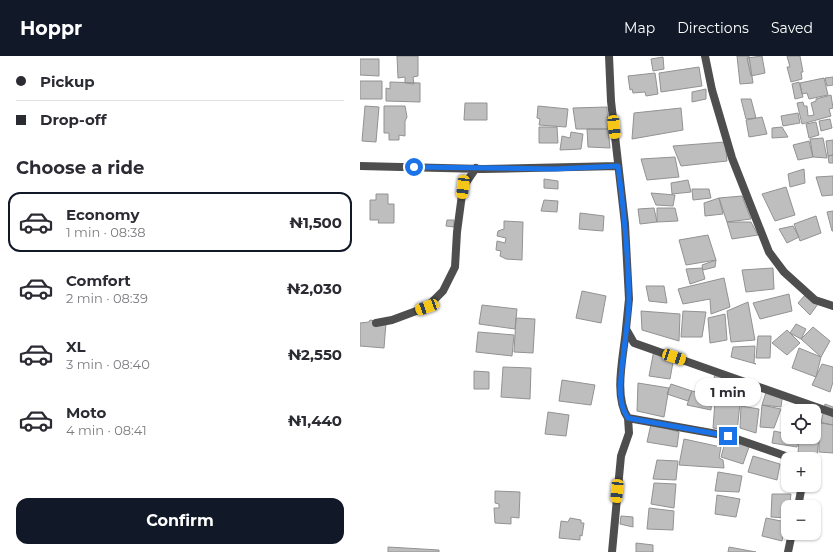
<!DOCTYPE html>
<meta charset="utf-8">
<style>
:root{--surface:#fff;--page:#f7f7f7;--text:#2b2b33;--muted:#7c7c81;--line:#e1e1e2;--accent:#111827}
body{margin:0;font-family:Montserrat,sans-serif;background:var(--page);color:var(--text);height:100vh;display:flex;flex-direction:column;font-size:15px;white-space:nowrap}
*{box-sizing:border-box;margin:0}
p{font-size:13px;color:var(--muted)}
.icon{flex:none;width:22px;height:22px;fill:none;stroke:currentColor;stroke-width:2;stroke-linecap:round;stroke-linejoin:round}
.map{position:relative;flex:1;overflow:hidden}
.sheet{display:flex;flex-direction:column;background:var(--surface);width:360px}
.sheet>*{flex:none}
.top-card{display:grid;align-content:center;height:88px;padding:0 16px;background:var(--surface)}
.buttons{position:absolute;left:421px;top:348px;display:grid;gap:8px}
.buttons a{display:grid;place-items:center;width:40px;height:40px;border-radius:8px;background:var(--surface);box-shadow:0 1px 3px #0004;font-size:20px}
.end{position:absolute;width:18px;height:18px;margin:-9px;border:5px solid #1a73e8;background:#fff;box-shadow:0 0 0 2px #fff}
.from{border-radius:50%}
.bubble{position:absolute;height:28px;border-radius:12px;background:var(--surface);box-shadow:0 1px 3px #0004;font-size:13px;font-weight:700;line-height:28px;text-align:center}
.car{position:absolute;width:12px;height:24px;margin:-12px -6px;border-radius:5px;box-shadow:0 0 3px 1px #0007;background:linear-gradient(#f5c518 24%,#345 0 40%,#f5c518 0 76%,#345 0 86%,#f5c518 0)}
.top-card b{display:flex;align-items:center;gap:14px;height:38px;font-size:15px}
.top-card b+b{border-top:1px solid var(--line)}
.top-card i{width:10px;height:10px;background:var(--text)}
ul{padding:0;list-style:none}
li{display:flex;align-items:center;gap:12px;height:60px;margin:0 8px 6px;padding:0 8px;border:2px solid transparent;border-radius:12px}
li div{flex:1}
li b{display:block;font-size:15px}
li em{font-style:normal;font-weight:700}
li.selected{border-color:var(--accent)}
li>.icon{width:36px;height:36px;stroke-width:1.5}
h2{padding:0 16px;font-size:18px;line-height:48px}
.primary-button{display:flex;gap:8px;margin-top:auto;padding:8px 16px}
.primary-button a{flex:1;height:46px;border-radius:12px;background:var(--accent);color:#fff;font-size:16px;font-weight:700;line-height:46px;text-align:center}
header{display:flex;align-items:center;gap:24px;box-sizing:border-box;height:56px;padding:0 20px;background:var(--accent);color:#fff}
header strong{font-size:19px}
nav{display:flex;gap:22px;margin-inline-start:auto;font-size:14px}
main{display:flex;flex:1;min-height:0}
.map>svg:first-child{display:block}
</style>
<header>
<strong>Hoppr</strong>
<nav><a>Map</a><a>Directions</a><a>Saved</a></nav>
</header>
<main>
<section class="sheet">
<div class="top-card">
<b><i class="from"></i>Pickup</b>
<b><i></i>Drop-off</b>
</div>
<h2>Choose a ride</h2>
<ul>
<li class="selected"><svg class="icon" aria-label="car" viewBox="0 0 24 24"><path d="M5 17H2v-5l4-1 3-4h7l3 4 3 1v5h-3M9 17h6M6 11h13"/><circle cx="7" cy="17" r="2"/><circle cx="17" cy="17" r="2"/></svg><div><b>Economy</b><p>1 min · 08:38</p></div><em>₦1,500</em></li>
<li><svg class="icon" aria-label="car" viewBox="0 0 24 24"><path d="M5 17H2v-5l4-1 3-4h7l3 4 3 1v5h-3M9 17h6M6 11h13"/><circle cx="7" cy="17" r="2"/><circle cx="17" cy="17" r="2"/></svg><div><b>Comfort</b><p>2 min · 08:39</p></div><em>₦2,030</em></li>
<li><svg class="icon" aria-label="car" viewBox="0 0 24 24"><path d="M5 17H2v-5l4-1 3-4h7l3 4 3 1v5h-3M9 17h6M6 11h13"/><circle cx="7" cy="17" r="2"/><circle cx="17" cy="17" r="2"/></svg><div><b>XL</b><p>3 min · 08:40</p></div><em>₦2,550</em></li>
<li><svg class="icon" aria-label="car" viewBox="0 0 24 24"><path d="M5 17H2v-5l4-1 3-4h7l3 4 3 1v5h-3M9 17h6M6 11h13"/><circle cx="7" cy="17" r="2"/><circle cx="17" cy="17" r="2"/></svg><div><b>Moto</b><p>4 min · 08:41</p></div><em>₦1,440</em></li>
</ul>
<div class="primary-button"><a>Confirm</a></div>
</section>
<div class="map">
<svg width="473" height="496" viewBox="0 0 473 496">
<rect width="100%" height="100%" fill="#fff"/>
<path fill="#bebebe" stroke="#929292" d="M37,0H58V20L53,21L54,28L45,27V21L38,22Z
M377,0H389L393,27L380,28Z
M402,0L405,17L391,20L387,2Z
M427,0H440L443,16H441L442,23L431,26L427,11H430Z
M303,1L304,13L293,15L291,3Z
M0,3H19V20L0,19Z
M339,11L342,30L301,36L299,17Z
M295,17L298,38L286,40L285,36L273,37L272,33L270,34L268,20Z
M473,21V29L467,30L465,22Z
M464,22L468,39L449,43L447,37L442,38L440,27Z
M0,25H22V43H0Z
M30,26L60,27V46L26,45V32L30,33Z
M439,26L443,41L435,43L432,28Z
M346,33V43L332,46V36Z
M471,39L473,52L469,53L471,60L442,68L437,47L443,46L444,50H447L448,60L454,59L451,47L456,45V43Z
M381,43H391L396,62L386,63Z
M105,47H127V64H104Z
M5,50L19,51L16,86L2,85Z
M24,50H45L47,61L45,65V80L39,79V84H29V77H24Z
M178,50L208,53L206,71L179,69L180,63L177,62Z
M247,51L248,73H216L213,52Z
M321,52L323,74L272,83L274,57Z
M438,57L440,67L423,70L421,60Z
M402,61L407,78L389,81L386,64Z
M470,63L472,72L461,75L459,65Z
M456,66L459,79L449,82L446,68Z
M179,71H197L198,87H179Z
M422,71L428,81L412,82V72Z
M227,73H248L250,92L228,91Z
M211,76L223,78L221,93L200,94L202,80L210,82Z
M463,82L467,102L453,101L450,83Z
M473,84V99L468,100L466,85Z
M449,85L453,101L438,104L433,89Z
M365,86L367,105L321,110L313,90Z
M473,99V107H469L468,100Z
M315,101L319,121L287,124L281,103Z
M444,113L445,127L430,131L428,118Z
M473,120V139L462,140L456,121Z
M184,123L198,125V133L184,132Z
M328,124L331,136L312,138L311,127Z
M426,131L435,159L415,165L402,138Z
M332,133H349L351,142L333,144Z
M291,137L315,139L313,150L296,149Z
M16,138H28V148H34V167H18L19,164H10V144H16Z
M382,140L391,163L367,166L359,142Z
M359,142L363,158L345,160L344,147Z
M184,144L198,145L197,156L181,155Z
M294,152L297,166L280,168L278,153Z
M297,152H315L318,165L297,166Z
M473,155V175H472L467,156Z
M220,157L244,160L243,175L219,173Z
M456,160L461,177L440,185L434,168Z
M87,164H94V171L86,170Z
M144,165L163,166L162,204L146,203L140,200L141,195L136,194L137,185L145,187L146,182L137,180L138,175L144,173Z
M367,166H391L398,179L372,183Z
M433,170L439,181L427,187L419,173Z
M348,179L356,204L326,209L319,184Z
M356,204L355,211L343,214L342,209Z
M342,212L345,223L330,228L326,213Z
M413,212L414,233L386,236L382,214Z
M364,222L370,251L351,258L350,243L323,248L318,233Z
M286,230H304L307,247L289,245Z
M222,235L246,240L241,267L216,262Z
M429,238L432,255L400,263L393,247Z
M446,238L458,248L450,259L438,247Z
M388,246L395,284L371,286L367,255Z
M122,249L157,253L155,273L119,268Z
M281,255L320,258L319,285L282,274Z
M323,255L346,256L342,281H321Z
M365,258L367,284L350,287L348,262Z
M156,262L175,263L173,297L154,296Z
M10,264L26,267L24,292L0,290V267L9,266Z
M436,268L446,273L441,283L430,277Z
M453,271L470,285L461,301L441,283Z
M427,274L440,287L427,299L412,287Z
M118,276L154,279L152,300L116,296Z
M398,280H411L410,302H396Z
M395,290L394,307L396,308L371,301L373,291Z
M439,292L461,301L456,321L432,312Z
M294,294L314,301L310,323L289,320Z
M462,308L473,311V326L470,336L452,329Z
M143,311L171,312L170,343L141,341Z
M114,315L129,316V333H114Z
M355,317L380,327L377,341L352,336Z
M202,324L235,329L231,349L199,345Z
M278,327L309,332L304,361L277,355Z
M311,328L332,335L328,345L307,338Z
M407,333L423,336L421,351L402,349Z
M332,335L352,339L351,354L327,349Z
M355,345L380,347L377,376L353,372Z
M440,348L459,356L457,371L454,370V355H438Z
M465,348L473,351V369L461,367Z
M402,349L421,353L414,372L400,371Z
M381,350L399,353L396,377L380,372Z
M188,356L209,359L206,380L185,378Z
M459,366L473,369V397L459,396Z
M291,368L319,376L317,391L287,386Z
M414,375L428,378V381H438L437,391L412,387Z
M454,378L459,380L457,401L438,398L439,381H454Z
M324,383L361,391L359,402L363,404L364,412L319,409Z
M366,383L389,391L383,408L361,401Z
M393,400L420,408L417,424L388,416Z
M297,404L318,405L316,424L293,423Z
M358,416L382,420L379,436L355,435Z
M294,427L316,428L314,452L291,448Z
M135,435L160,436L159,462L151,461V468L135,467L134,452H139V448L135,447Z
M412,438H431L428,462L411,461Z
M357,439L380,443L376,461L355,458Z
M289,452L314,455L313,474L287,473Z
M261,460L273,461V471L260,468Z
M210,462L221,464V467H224L222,480L220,479V484L199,482L201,465L208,466Z
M406,462L426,466L422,485L402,480Z
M276,487L293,489V496H276Z
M28,491L79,494V496H28Z
M369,491L396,496H368Z"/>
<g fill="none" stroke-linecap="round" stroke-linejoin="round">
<path stroke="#4e4e4e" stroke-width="8" d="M249,0L251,45L265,168L269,243L266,273L274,287L473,357
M345,0L352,34L372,102L409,196L424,216L455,244L473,250
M0,110L123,113L258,110
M16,267L32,264L67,251L83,235L95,211L97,176L103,131L116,112
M266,273C264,298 253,340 268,362L368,380L434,403
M438,451L442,429
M252,496L261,400L269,377L268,362
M428,496L432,477"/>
</g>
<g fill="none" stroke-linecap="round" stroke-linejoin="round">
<path stroke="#1a73e8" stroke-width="5" d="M54,111L195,113L258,110C264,154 268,198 269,241C269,261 265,283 263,302C261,322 256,345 268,362L368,380"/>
</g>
</svg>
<div class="buttons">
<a><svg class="icon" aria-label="locate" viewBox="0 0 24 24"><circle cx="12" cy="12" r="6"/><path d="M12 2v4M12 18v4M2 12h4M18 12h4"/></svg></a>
<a>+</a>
<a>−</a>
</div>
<i class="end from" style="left:54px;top:111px"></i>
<i class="end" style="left:368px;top:380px"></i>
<div class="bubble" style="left:335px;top:322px;width:66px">1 min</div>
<i class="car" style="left:254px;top:71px;rotate:174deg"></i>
<i class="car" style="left:103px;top:131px;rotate:187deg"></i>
<i class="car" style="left:67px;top:251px;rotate:250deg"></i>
<i class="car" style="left:314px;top:301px;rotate:108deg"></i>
<i class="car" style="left:257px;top:435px;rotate:185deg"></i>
</div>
</main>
